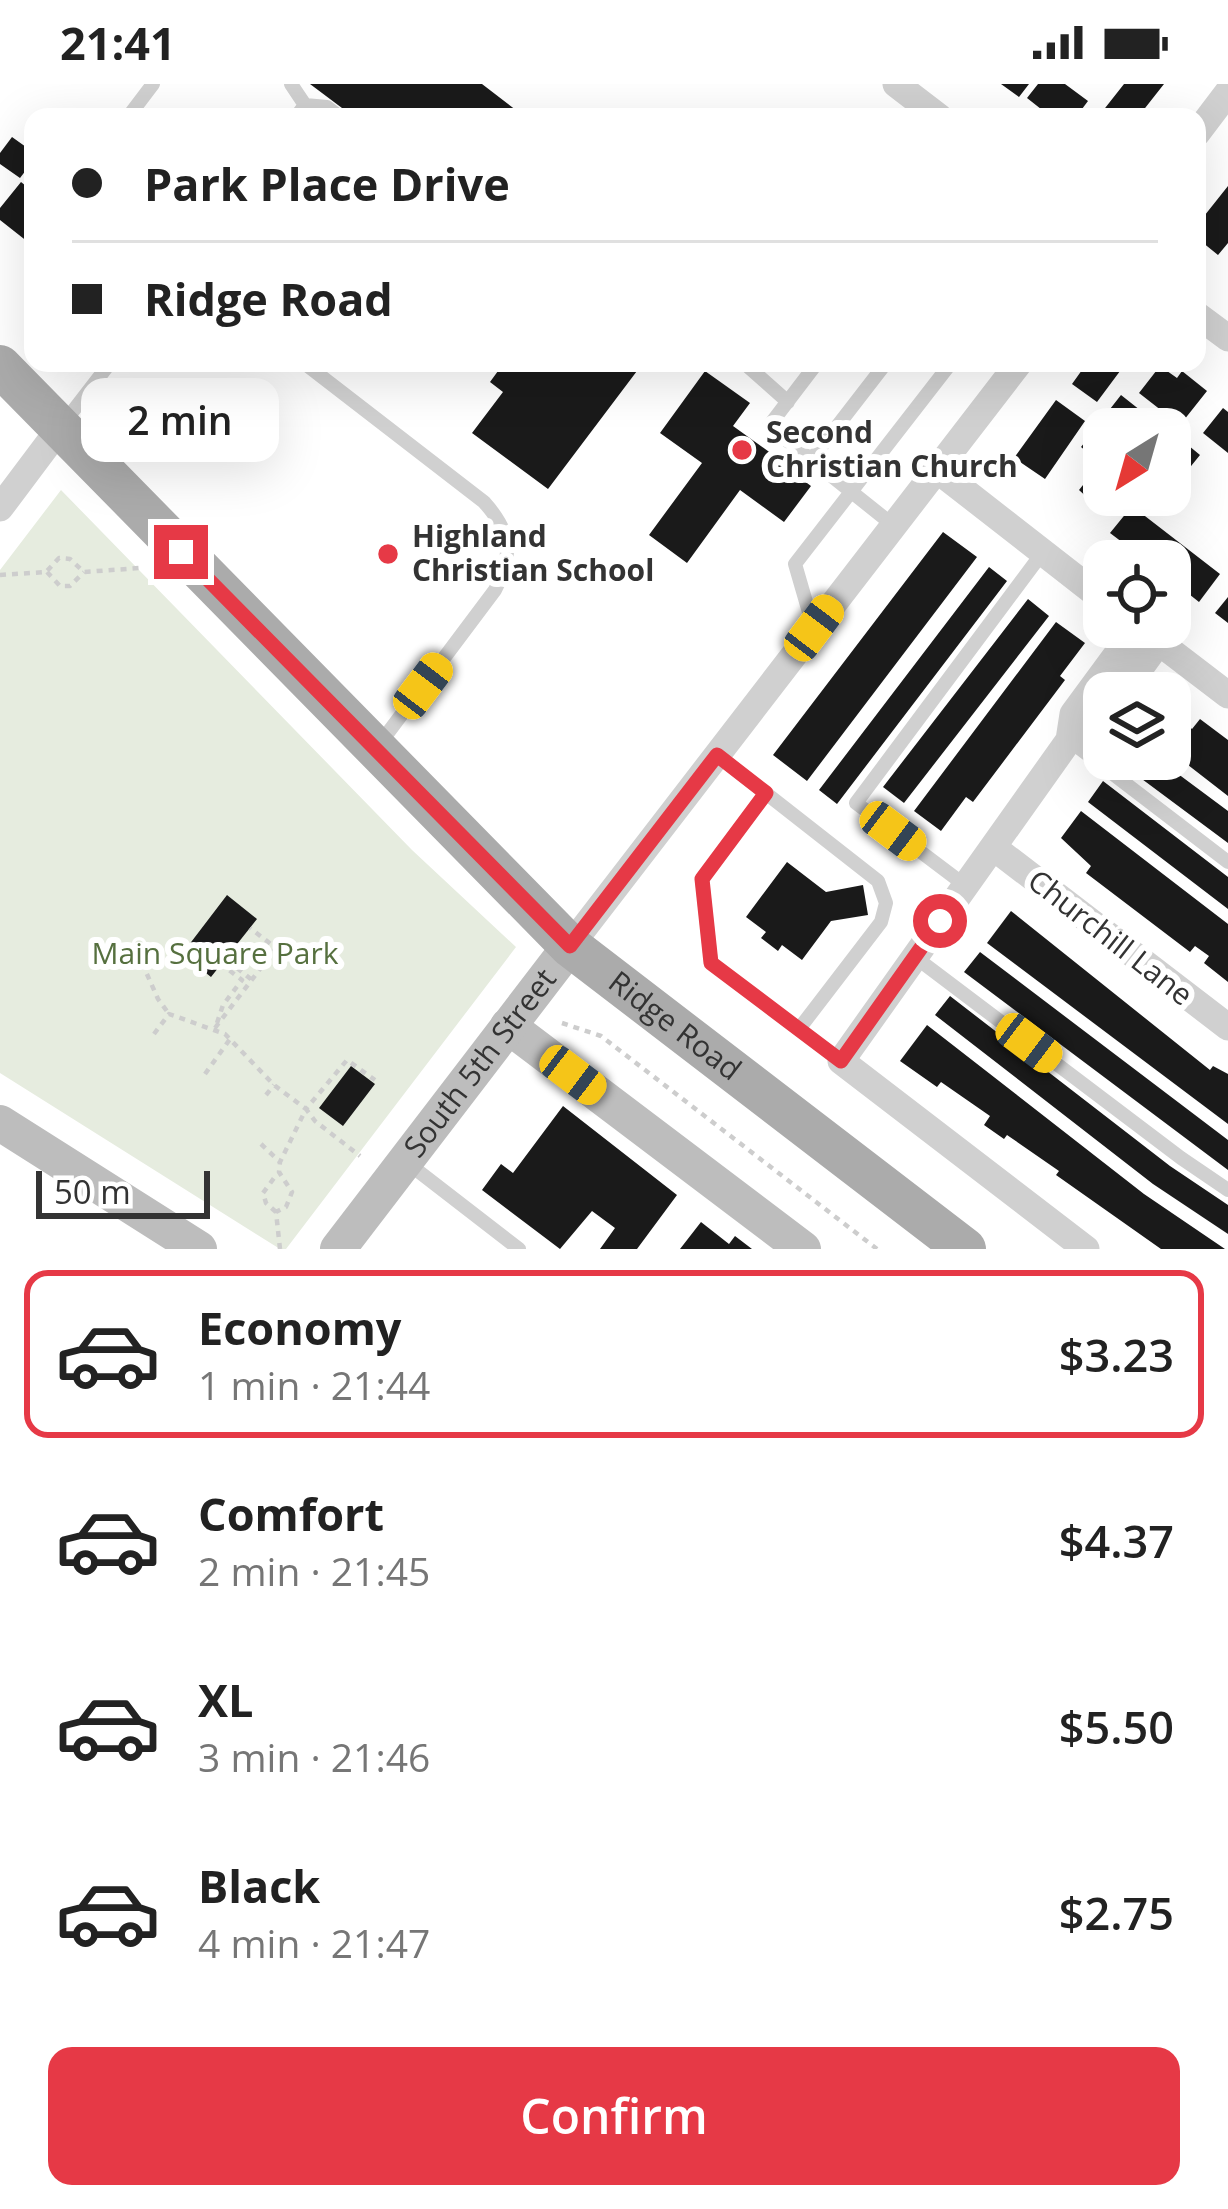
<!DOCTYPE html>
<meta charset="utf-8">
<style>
:root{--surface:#fff;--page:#f2f2f2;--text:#222;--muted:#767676;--line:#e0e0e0;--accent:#e63946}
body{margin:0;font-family:"Open Sans",sans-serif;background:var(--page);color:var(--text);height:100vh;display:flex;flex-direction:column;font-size:45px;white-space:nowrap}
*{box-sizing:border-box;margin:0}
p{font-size:39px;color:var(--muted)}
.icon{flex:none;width:66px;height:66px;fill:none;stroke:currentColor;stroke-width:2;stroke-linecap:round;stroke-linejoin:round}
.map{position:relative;height:1165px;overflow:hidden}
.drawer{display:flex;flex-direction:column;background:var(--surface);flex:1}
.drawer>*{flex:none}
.banner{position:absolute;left:24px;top:24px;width:1182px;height:264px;border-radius:24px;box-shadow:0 12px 48px #0002;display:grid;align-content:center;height:264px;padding:0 48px;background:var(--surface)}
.needle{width:78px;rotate:217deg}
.controls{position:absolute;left:1083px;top:324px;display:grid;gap:24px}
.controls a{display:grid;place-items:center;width:108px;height:108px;border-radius:24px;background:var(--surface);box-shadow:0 12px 48px #0002;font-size:60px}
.scale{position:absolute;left:36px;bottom:30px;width:174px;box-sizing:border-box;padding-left:12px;border:6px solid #333;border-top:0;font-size:33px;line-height:42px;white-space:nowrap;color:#333;-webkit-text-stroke:9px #fff;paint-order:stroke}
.end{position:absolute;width:54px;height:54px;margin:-27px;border:15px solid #e63946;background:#fff;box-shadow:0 0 0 6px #fff}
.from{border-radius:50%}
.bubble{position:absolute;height:84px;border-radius:24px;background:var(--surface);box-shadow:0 12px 48px #0002;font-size:39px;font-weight:600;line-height:84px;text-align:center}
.car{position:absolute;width:36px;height:72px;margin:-36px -18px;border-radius:15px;box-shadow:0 0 9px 3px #0007;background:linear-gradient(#f5c518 24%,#345 0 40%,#f5c518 0 76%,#345 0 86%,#f5c518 0)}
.banner b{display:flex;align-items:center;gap:42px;height:114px;font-size:45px}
.banner b+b{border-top:3px solid var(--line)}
.banner i{width:30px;height:30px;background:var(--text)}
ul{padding:21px 0 0;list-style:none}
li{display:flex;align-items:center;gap:36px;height:168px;margin:0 24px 18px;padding:0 24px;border:6px solid transparent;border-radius:24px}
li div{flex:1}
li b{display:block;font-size:45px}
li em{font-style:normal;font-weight:600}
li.on{border-color:var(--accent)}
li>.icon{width:108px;height:108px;stroke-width:1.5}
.action{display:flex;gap:24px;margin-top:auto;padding:24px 48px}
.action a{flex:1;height:138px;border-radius:24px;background:var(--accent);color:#fff;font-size:48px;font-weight:600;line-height:138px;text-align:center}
.status{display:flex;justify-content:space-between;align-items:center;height:84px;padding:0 60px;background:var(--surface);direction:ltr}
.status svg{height:33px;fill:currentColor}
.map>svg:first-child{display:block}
</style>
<div class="status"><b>21:41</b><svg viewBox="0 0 49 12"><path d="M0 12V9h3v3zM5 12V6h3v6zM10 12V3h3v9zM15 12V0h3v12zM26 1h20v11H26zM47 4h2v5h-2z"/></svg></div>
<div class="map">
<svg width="1228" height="1165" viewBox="0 0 1228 1165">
<rect width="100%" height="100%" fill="#fff"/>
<path fill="#e6ecdf" d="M61,406L412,766L516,863L286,1165H280L0,989V486Z"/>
<path fill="#1a1a1a" d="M310,0H482L525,33H354Z
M1001,0H1029L1019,13Z
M1038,0H1065L1088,17L1076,33H1043L1046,29L1027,14Z
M1124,0H1164L1138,33H1098Z
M12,53L33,68V77L20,94L0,80V69Z
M33,94V162L0,136V124L21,98L26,102Z
M1228,102V159L1218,171L1197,154V141Z
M487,279H643L548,405L472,349L503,308L490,298L498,287Z
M1087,279H1126L1097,318L1072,300Z
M1160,282L1177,294L1182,287L1207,307L1180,341L1139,309Z
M705,287L750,319L733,342L779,375L784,368L806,384L799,393L811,402L784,438L740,406L687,479L649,451L702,379L660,349Z
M1121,311L1145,330L1134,345H1118L1103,334Z
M1056,316L1085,337L1045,395L1014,374Z
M1223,324L1228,328V369L1203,349Z
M1100,339L1104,342L1102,380L1081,363Z
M1177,352L1200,371L1183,392L1170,382V361Z
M1095,386L1104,393V411H1118L1104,429L1079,406Z
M1132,422L1220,490L1199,518L1170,495V477H1147L1110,449Z
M943,448L977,473L807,697L773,671Z
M989,483L1007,497L837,720L819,706Z
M1228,513V539L1215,529Z
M1028,515L1049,532L904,719L883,703Z
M1056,538L1085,559L1060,592L1065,596L973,718L966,713L941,747L914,727Z
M1170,616L1183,626L1178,633L1192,645L1200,635L1228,656V712L1170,667Z
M1115,675H1158L1228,727V759Z
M1103,697L1228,793V825L1088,718Z
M1081,727L1228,840V898L1204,879L1209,872L1195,862L1190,868L1086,789L1091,782L1061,754Z
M787,778L826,808L863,801L868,831L831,837L802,876L782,861L778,867L761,854L766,848L746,833Z
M227,811L257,835L211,893L182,870Z
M1011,827L1210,986L1213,982L1228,990V1040L987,859Z
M980,868L1228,1056V1086L964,888Z
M950,912L1170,1082L1228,1121V1150L1153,1100L935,931Z
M927,941L1144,1110L1225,1165H1161L1056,1091L1059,1087L1007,1051L1004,1055L984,1041L990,1032L941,998L937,1003L900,977Z
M351,982L375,1000L343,1042L319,1024Z
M563,1022L677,1111L637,1165H600L615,1144L592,1127L560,1165L482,1106L501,1080L513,1089Z
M701,1138L729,1160L735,1152L752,1165H680Z"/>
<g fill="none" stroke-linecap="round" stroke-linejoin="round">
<path stroke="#cdcdcd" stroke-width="4.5" stroke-dasharray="6 6" stroke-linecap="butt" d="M47,488L60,502H70L84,488
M0,491L46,488L59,474L70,475L84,488L140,484
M142,879L158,915L169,930
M237,884L252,896
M217,939L223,921L242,896L221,880
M562,939L601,952L877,1165
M215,944L276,864L250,844
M154,950L169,930L225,950L274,1001L306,1025L347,976L375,996
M205,990L230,955
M266,1011L274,1001
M261,1060L280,1078
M276,1128L266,1119L263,1109L277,1090
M280,1165L276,1128L286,1123L292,1108L279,1088L280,1078L306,1025L315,1037L360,1072"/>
<path stroke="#d0d0d0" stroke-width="14" d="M291,0L305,21L296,33
M305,21L327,23L340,33
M128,33L153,0
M304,279L484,418C511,448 514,470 495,506L378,662
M744,279L788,318
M817,279L769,342L893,441
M63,340L110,279
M811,376L886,279
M813,542L795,480L951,279
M1070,657L1228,778
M717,671L878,797L886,819L881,838L799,945
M766,709L702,795L711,879L841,977
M966,802L856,719L1043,468
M915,873L1181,1074L1228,1106
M409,1080L519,1165"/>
<path stroke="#d0d0d0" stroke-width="27" d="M896,0L939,33
M1197,49L1228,8
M1197,231L1228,254
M936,385L1104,516
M0,424L60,344
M1139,543L1228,611
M1122,609L1159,558
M1069,656L1096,644L1104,633
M993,763L1228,943
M570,862L1019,279
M1086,1165L841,977L1069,656L1073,630L1137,543"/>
<g stroke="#bdbdbd" stroke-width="36">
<path d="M508,942L803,1165"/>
<path d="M0,1039L199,1165"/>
<path id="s1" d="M338,1165L570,862"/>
</g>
<path stroke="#ababab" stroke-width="42" id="s2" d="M0,282L570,862L965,1165"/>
</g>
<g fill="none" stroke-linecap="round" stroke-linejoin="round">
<path stroke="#e63946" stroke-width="15" d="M181,468L570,862L717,671L766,709L702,795L711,879L841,977L940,837"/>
</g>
<g fill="#e63946" stroke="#fff" stroke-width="4.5">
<circle cx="742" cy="366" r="12"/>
<circle cx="388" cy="470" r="12"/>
</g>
<g text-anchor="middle" stroke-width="12" stroke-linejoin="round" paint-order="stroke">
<g font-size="30" font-weight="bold" fill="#333" stroke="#fff" text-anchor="start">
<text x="766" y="359">Second<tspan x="766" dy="34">Christian Church</tspan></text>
<text x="412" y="463">Highland<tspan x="412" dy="34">Christian School</tspan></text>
</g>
<g font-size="30" fill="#333" stroke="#fff">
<text transform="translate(1110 854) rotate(38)" y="10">Churchill Lane</text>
<text dy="10" stroke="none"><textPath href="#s2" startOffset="945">Ridge Road</textPath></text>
<text dy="10" stroke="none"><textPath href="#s1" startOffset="234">South 5th Street</textPath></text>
</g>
<g font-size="30" fill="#56703f" stroke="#fff">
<text x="215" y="880">Main Square Park</text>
</g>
</g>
</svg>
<div class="controls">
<a><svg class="needle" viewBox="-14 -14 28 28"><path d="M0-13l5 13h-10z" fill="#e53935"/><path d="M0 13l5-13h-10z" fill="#767676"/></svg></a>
<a><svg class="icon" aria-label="locate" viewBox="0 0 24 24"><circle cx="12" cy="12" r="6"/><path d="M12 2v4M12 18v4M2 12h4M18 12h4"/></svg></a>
<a><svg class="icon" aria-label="layers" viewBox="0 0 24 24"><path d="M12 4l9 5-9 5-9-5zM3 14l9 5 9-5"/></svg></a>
</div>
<div class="scale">50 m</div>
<i class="end from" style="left:940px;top:837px"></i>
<i class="end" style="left:181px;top:468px"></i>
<div class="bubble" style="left:81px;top:294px;width:198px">2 min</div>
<i class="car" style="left:814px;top:544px;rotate:37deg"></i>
<i class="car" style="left:423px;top:602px;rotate:37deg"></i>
<i class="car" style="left:893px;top:747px;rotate:127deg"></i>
<i class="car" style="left:1029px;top:959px;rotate:127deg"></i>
<i class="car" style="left:573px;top:991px;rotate:127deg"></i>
<div class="banner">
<b><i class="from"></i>Park Place Drive</b>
<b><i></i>Ridge Road</b>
</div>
</div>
<section class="drawer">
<ul>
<li class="on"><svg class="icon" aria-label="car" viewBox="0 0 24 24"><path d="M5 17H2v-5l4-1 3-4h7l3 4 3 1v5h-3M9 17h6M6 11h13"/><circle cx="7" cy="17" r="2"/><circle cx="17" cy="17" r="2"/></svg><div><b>Economy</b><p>1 min · 21:44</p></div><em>$3.23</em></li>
<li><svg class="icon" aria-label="car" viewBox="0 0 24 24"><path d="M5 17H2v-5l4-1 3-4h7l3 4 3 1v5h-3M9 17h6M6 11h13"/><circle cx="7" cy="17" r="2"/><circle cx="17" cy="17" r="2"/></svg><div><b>Comfort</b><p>2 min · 21:45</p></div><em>$4.37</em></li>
<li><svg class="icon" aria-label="car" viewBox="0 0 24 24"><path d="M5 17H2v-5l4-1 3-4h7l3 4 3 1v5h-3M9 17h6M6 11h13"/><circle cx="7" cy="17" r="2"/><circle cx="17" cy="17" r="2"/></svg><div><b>XL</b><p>3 min · 21:46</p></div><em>$5.50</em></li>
<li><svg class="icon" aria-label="car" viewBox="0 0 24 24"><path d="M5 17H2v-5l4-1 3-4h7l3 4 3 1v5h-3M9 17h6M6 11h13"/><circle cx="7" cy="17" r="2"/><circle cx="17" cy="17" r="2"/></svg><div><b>Black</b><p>4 min · 21:47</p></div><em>$2.75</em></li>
</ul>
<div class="action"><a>Confirm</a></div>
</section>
